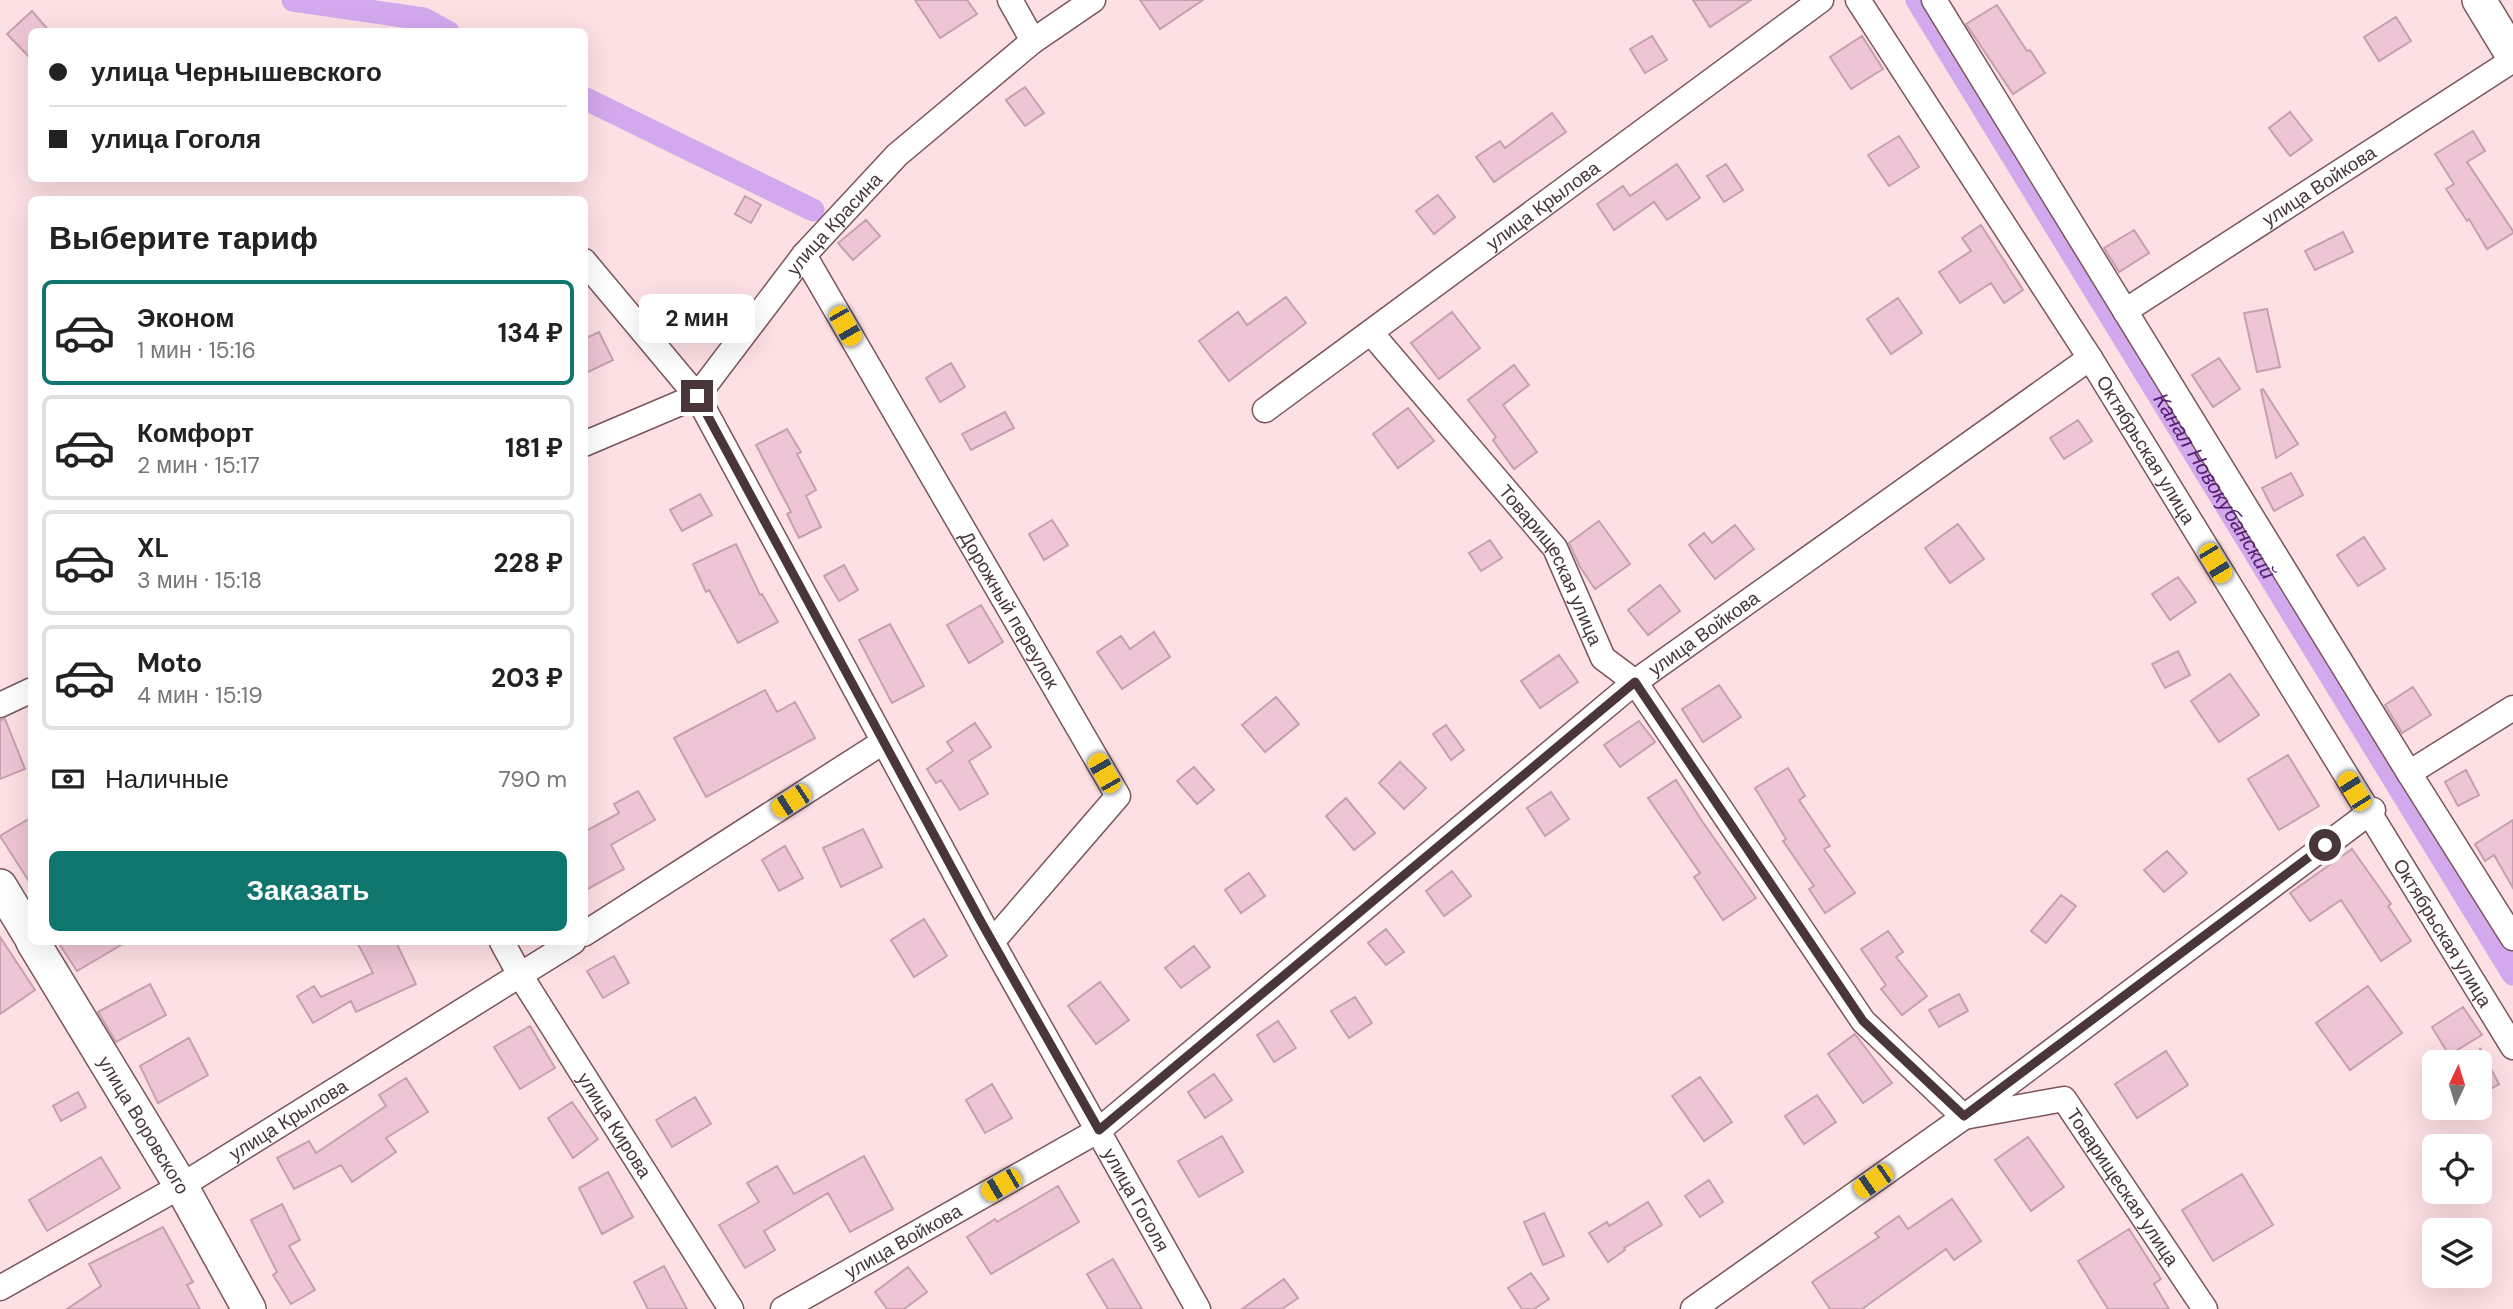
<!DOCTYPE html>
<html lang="ru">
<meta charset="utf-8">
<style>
:root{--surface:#fff;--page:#f6f6f6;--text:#222;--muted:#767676;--line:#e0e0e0;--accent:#0f766e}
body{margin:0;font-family:"DM Sans",sans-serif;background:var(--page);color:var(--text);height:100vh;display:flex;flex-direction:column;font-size:26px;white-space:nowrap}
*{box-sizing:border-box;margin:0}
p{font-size:23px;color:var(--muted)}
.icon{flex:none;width:38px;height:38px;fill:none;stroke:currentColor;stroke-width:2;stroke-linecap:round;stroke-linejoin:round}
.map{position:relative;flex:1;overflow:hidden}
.details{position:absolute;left:28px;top:196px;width:560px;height:749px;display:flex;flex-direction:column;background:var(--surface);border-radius:10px;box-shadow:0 7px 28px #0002}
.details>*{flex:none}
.guide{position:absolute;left:28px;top:28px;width:560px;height:154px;border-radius:10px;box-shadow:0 7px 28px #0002;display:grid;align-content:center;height:154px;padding:0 21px;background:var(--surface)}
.needle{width:46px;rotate:4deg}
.buttons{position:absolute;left:2422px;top:1050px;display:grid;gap:14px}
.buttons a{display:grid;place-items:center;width:70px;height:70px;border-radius:10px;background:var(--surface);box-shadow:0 7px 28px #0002;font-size:35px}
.end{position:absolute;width:32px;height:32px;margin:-16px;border:9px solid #483638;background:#fff;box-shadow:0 0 0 4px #fff}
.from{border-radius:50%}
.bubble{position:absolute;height:49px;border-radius:10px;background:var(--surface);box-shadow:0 7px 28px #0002;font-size:23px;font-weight:700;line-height:49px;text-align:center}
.car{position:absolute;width:21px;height:42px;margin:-21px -10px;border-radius:9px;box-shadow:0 0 5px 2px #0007;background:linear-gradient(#f5c518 24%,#345 0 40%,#f5c518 0 76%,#345 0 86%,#f5c518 0)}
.guide b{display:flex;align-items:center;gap:24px;height:66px;font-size:26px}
.guide b+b{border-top:2px solid var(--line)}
.guide i{width:18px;height:18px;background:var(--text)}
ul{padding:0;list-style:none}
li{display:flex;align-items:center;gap:21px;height:105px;margin:0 14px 10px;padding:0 7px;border:4px solid var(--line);border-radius:10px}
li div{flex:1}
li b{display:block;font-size:26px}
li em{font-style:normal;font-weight:700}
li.selected{border-color:var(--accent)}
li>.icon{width:63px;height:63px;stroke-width:1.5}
h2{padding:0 21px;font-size:32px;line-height:84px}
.pay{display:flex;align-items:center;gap:18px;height:77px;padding:0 21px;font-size:26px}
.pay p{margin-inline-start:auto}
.primary-button{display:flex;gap:14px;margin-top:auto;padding:14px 21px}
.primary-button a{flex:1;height:80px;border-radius:10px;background:var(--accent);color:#fff;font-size:28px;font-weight:700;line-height:80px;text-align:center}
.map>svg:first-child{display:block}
</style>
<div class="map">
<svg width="2513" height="1309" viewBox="0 0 2513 1309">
<rect width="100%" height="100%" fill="#fce0e3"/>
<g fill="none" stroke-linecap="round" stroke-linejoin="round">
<g stroke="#d3a9ee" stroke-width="23">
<path d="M293,0L424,19L448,32"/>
<path id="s1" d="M1917,0L2513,974"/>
<path d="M584,98L813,210"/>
</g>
</g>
<path fill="#eec5d5" stroke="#c7a0b0" stroke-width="2" d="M915,0H967L977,14L940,38Z
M1140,0H1203L1160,29Z
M1693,0H1751L1710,27Z
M1997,5L2027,51L2030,50L2045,73L2013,94L1966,24Z
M32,11L50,32H32V60L7,34Z
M2396,17L2411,41L2379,61L2364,37Z
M1652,36L1667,60L1645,73L1630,49Z
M1862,36L1883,69L1851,89L1830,57Z
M1025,87L1044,113L1025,126L1006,100Z
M2290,112L2312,140L2290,156L2269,128Z
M1552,113L1566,132L1494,182L1476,157L1500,141L1505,148Z
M2473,131L2485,151L2467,162L2513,231V233L2487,249L2469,219L2467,221L2446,189L2454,184L2435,154Z
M1899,136L1919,167L1889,186L1868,155Z
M1677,164L1700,198L1667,220L1654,202L1614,230L1597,204L1623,186L1630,196Z
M1726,164L1743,190L1724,202L1707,176Z
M1438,195L1455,217L1434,234L1416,211Z
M745,196L761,205L751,223L735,214Z
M866,220L880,236L853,260L838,243Z
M1981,225L2023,290L2004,303L1991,283L1960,303L1939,272L1971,251L1962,238Z
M2134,230L2149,253L2119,272L2104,248Z
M2343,232L2353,252L2315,270L2305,251Z
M1286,297L1306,323L1229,381L1199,341L1238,312L1247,325Z
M1898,298L1922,333L1891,354L1867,319Z
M2267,309L2280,367L2257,372L2244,313Z
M1452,312L1480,348L1439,379L1411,343Z
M599,332L613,360L584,374V339Z
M2219,358L2240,389L2213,407L2192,375Z
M951,363L965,387L940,402L926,378Z
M1514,365L1529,385L1503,405L1537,452L1514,469L1493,440L1496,437L1468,400Z
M2263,389L2298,444L2276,458L2261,390Z
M1408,408L1434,441L1398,468L1373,434Z
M1005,412L1014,428L971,450L962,434Z
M2078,420L2092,441L2064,459L2050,438Z
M787,429L801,452L797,454L816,490L806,496L821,527L799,538L787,514L791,512L756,445Z
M2291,473L2303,495L2274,511L2262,488Z
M700,494L712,515L682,531L670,510Z
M1052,520L1068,545L1044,560L1029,534Z
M1599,521L1630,564L1595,589L1580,567L1569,543Z
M1958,524L1984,559L1950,583L1925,548Z
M1735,525L1754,549L1715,579L1689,545L1704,533L1712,543Z
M2364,537L2385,569L2358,586L2337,555Z
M1490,540L1502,558L1481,571L1469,553Z
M736,544L760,595L762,594L778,622L738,643L709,590L706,592L693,564Z
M844,565L858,590L839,601L824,576Z
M2178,577L2196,602L2170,620L2152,594Z
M1660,585L1680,611L1648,635L1628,610Z
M981,605L1003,642L969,663L947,625Z
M890,624L924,686L892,703L859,640Z
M1154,632L1170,657L1122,689L1097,652L1121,636L1130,649Z
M2178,651L2190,675L2165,688L2152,664Z
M1559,655L1578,682L1540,708L1521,681Z
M2230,674L2259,715L2219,742L2191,701Z
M1719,685L1741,717L1703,742L1682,709Z
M2413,687L2431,715L2402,733L2385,705Z
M765,690L777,712L795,702L815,738L706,797L674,738Z
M1276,697L1299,724L1265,752L1242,725Z
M5,719L25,769L0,779V720Z
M1639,721L1655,742L1620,767L1604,745Z
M975,723L991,747L969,761L988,794L960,810L941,780L936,783L927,769L953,751L947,742Z
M1446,725L1464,750L1451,760L1433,734Z
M2288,755L2319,806L2279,830L2248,779Z
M1400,762L1426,788L1404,809L1379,783Z
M1194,767L1214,790L1197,804L1177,781Z
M1788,768L1805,796L1799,800L1830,846L1824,849L1855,893L1825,913L1809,889L1814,886L1783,841L1786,839L1755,788Z
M2466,770L2479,795L2458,806L2445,782Z
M1676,780L1702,821L1756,898L1723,920L1694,877L1700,873L1648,798Z
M638,791L655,820L611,845L624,869L584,891V832L619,813L614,804Z
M1551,792L1569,819L1545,836L1527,808Z
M1346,798L1375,833L1354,850L1326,816Z
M32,817V886L0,836Z
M2513,820V888L2494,855L2485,861L2475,844Z
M863,829L882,867L841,887L823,848Z
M785,846L803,878L779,891L762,860Z
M2352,849L2391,904L2388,906L2411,941L2381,961L2341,900L2310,921L2290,893Z
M2167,851L2187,873L2164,892L2144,870Z
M1452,871L1471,896L1444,916L1426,891Z
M1249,873L1265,896L1241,913L1225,890Z
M2061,895L2076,906L2046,943L2031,931Z
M924,919L947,956L914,977L891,940Z
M1386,929L1404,952L1386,965L1368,943Z
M1888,931L1903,952L1896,957L1927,996L1902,1015L1881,989L1886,985L1861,949Z
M0,937L35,990L0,1014Z
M58,942H126L77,971Z
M357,942H396L416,984L356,1012L351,1001L313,1023L297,996L314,986L321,997L373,973Z
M1194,946L1210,967L1181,988L1165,968Z
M614,956L629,983L603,998L587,971Z
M1100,982L1129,1020L1096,1044L1068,1006Z
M150,984L166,1015L116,1042L98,1012Z
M2368,986L2402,1033L2350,1070L2316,1023Z
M1959,994L1968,1011L1939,1027L1929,1010Z
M1355,997L1372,1023L1349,1038L1331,1011Z
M2463,1007L2482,1035L2449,1055L2432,1027Z
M1278,1021L1296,1048L1274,1062L1257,1035Z
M530,1026L555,1068L520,1089L494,1047Z
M1855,1034L1892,1083L1863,1103L1828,1054Z
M189,1038L208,1075L158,1103L140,1066Z
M2480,1048L2499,1084L2480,1095Z
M2166,1051L2188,1085L2137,1118L2115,1084Z
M1214,1074L1232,1100L1205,1118L1188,1092Z
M1700,1077L1732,1122L1704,1141L1672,1096Z
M406,1078L428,1112L386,1138L396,1152L352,1182L341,1165L294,1189L277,1158L309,1141L316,1153L386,1106L379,1095Z
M992,1084L1012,1118L985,1133L966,1100Z
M78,1092L86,1107L61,1121L53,1106Z
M1817,1095L1836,1122L1804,1144L1785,1116Z
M695,1097L711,1124L672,1147L656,1120Z
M572,1102L598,1139L573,1158L548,1118Z
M1222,1136L1243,1172L1199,1197L1178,1161Z
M2028,1137L2064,1187L2031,1211L1995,1160Z
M864,1156L893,1209L850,1232L828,1193L764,1231L775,1250L745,1268L719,1225L759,1202L747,1183L777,1166L794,1194Z
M101,1157L120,1188L47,1231L29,1200Z
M608,1172L633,1217L602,1234L579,1188Z
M2242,1174L2273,1225L2213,1261L2182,1210Z
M1709,1180L1723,1202L1700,1217L1685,1196Z
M1058,1186L1079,1222L991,1274L967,1237L995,1219L997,1222Z
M1952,1199L1981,1241L1954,1260L1946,1249L1862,1309H1830L1812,1282L1879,1237L1875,1233L1899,1216L1908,1229Z
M1648,1202L1662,1225L1624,1248L1625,1250L1608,1262L1589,1233L1607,1222L1609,1226Z
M282,1204L300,1240L289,1246L315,1290L291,1304L273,1275L277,1272L251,1220Z
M1544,1213L1564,1256L1543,1265L1524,1222Z
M163,1227L193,1282L187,1285L200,1309H67L101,1286L89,1264Z
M2129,1229L2161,1279L2154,1284L2169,1309H2108L2078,1261Z
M1113,1259L1142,1309H1108L1087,1274Z
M664,1266L687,1309H648L634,1282Z
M908,1267L927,1292L904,1309H887L875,1292Z
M1531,1273L1549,1299L1534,1309H1522L1508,1288Z
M1284,1279L1298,1298L1282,1309H1242Z"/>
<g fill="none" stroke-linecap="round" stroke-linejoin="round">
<defs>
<g id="street">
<path d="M1010,0L1033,41"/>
<path id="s2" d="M1858,0L2090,358L2513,1047"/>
<path d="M1934,0L2409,773L2513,938"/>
<path id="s3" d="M804,255L1118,796L992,942"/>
<path id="s4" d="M584,261L697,396L992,942L1198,1309"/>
<path id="s5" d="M2125,311L2513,60"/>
<path id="s6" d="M1372,334L1555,548L1603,658L1635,682L1863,1021L1964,1117L2064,1099L2205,1309"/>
<path id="s7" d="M1265,410L1821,0"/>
<path id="s8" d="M584,444L697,396L804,255L897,155L1033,41L1093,0"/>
<path d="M0,705L32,690"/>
<path d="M2409,773L2513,708"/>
<path d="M584,934L883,742"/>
<path id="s9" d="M502,942L520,975L731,1309"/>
<path id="s10" d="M0,1288L181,1186L573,942"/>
<path id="s11" d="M783,1309L1099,1130L1635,682L2090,358"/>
<path d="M1693,1309L1964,1117L2373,810"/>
</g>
<g id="secondary">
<path d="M2479,0L2513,56"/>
<path d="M0,886L32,939"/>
<path id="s12" d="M33,942L181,1186L249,1309"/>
</g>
</defs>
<use href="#street" stroke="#7b5559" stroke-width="27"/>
<use href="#secondary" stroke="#7b5559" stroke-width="36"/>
<use href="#street" stroke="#fff" stroke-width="24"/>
<use href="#secondary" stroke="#fff" stroke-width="33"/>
</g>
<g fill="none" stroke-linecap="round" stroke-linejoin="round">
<path stroke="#483638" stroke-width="9" d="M697,396L980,920L1099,1130L1635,682L1863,1021L1964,1116L2325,845"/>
</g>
<g text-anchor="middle" stroke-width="5" stroke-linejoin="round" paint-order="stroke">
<g font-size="19" fill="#483638" stroke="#fff">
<text dy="7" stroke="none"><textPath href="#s5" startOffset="231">улица Войкова</textPath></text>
<text dy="7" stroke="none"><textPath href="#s7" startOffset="345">улица Крылова</textPath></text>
<text dy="7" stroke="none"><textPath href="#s8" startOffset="343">улица Красина</textPath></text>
<text dy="7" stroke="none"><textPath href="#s2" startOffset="534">Октябрьская улица</textPath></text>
<text dy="7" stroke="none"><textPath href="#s6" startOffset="294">Товарищеская улица</textPath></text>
<text dy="7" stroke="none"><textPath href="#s3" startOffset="410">Дорожный переулок</textPath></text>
<text dy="7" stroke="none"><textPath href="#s11" startOffset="1146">улица Войкова</textPath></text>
<text dy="7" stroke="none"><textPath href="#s2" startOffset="1101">Октябрьская улица</textPath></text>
<text dy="7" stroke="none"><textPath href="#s10" startOffset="334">улица Крылова</textPath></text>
<text dy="7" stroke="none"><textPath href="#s12" startOffset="214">улица Воровского</textPath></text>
<text dy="7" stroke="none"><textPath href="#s9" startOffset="215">улица Кирова</textPath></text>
<text dy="7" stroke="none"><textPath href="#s6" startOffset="1197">Товарищеская улица</textPath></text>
<text dy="7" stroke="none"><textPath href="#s4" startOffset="1092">улица Гоголя</textPath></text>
<text dy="7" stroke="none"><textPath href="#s11" startOffset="138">улица Войкова</textPath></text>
</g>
<g font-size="21" font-style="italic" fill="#541f70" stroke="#fff">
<text dy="7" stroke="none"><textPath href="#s1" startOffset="570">Канал Новокубанский</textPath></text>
</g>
</g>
</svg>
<div class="buttons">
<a><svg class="needle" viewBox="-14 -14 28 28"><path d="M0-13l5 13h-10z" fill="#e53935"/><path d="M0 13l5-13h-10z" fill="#767676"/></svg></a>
<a><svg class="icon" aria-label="locate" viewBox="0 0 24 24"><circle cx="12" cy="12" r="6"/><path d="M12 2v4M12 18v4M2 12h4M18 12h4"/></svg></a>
<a><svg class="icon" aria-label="layers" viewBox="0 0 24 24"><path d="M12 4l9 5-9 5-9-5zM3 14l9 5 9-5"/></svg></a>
</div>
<i class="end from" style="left:2325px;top:845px"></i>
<i class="end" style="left:697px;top:396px"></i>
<div class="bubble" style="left:639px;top:294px;width:116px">2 мин</div>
<i class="car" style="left:845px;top:326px;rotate:150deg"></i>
<i class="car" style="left:2215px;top:563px;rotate:149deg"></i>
<i class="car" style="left:1104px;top:773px;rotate:330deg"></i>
<i class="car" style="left:2354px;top:791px;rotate:328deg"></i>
<i class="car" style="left:791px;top:801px;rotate:237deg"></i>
<i class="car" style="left:1873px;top:1181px;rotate:235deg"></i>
<i class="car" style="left:1001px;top:1185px;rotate:240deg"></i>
<div class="guide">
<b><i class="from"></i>улица Чернышевского</b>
<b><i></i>улица Гоголя</b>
</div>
<section class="details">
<h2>Выберите тариф</h2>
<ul>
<li class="selected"><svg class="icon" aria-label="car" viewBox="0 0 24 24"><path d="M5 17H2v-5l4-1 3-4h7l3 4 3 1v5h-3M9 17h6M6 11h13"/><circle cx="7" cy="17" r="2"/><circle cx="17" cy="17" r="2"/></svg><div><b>Эконом</b><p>1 мин · 15:16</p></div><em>134 ₽</em></li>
<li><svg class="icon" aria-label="car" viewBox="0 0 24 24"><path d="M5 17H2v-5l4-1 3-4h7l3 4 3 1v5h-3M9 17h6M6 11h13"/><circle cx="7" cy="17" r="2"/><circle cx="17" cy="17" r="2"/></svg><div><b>Комфорт</b><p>2 мин · 15:17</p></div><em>181 ₽</em></li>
<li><svg class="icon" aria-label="car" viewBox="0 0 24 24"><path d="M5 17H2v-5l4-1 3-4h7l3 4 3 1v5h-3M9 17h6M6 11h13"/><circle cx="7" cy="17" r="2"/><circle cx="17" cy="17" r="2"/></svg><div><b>XL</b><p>3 мин · 15:18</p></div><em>228 ₽</em></li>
<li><svg class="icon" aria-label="car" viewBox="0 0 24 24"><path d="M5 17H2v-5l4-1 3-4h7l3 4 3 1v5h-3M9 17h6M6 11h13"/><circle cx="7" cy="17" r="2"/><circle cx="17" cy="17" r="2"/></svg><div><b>Moto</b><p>4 мин · 15:19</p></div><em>203 ₽</em></li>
</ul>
<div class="pay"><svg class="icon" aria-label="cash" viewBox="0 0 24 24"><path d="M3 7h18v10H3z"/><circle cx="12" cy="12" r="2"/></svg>Наличные<p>790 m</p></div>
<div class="primary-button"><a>Заказать</a></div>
</section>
</div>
